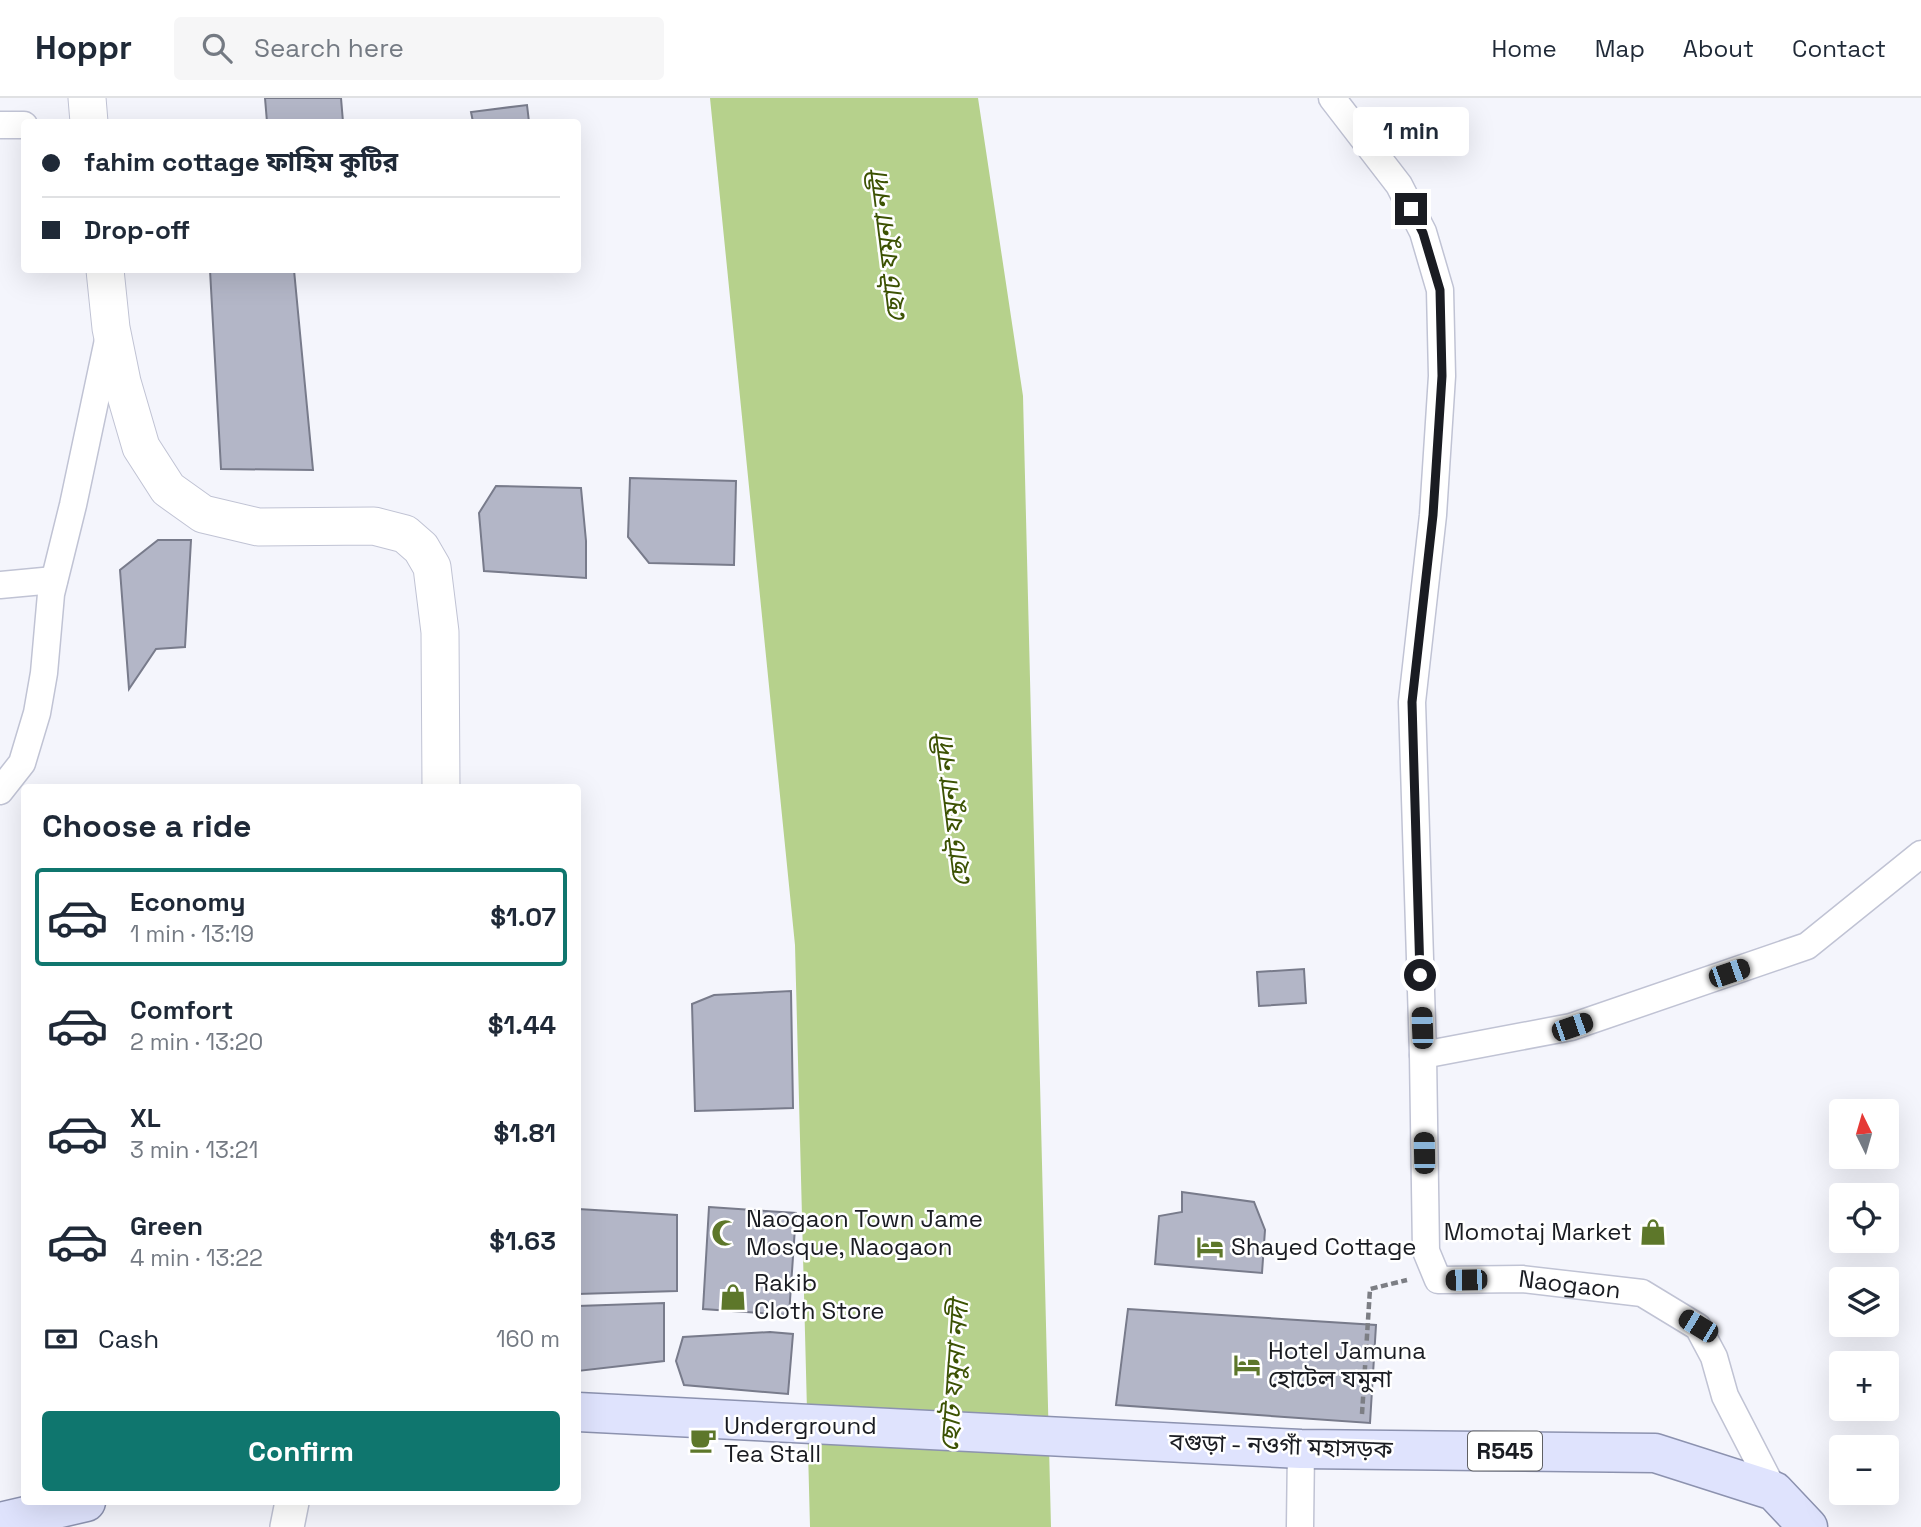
<!DOCTYPE html>
<meta charset="utf-8">
<style>
:root{--surface:#fff;--page:#f6f6f7;--text:#1f2937;--muted:#747a83;--line:#e0e1e3;--accent:#0f766e}
body{margin:0;font-family:"Space Grotesk","Noto Sans Bengali",sans-serif;background:var(--page);color:var(--text);height:100vh;display:flex;flex-direction:column;font-size:26px;white-space:nowrap}
*{box-sizing:border-box;margin:0}
p{font-size:23px;color:var(--muted)}
.icon{flex:none;width:38px;height:38px;fill:none;stroke:currentColor;stroke-width:2;stroke-linecap:round;stroke-linejoin:round}
.map{position:relative;flex:1;overflow:hidden}
.panel{position:absolute;left:21px;top:686px;width:560px;height:721px;display:flex;flex-direction:column;background:var(--surface);border-radius:7px;box-shadow:0 7px 28px #0002}
.panel>*{flex:none}
.guide{position:absolute;left:21px;top:21px;width:560px;height:154px;border-radius:7px;box-shadow:0 7px 28px #0002;display:grid;align-content:center;height:154px;padding:0 21px;background:var(--surface)}
.needle{width:46px;rotate:355deg}
.fabs{position:absolute;left:1829px;top:1001px;display:grid;gap:14px}
.fabs a{display:grid;place-items:center;width:70px;height:70px;border-radius:7px;background:var(--surface);box-shadow:0 7px 28px #0002;font-size:35px}
.end{position:absolute;width:32px;height:32px;margin:-16px;border:9px solid #1a1c22;background:#fff;box-shadow:0 0 0 4px #fff}
.from{border-radius:50%}
.bubble{position:absolute;height:49px;border-radius:7px;background:var(--surface);box-shadow:0 7px 28px #0002;font-size:23px;font-weight:700;line-height:49px;text-align:center}
.car{position:absolute;width:21px;height:42px;margin:-21px -10px;border-radius:9px;box-shadow:0 0 5px 2px #0007;background:linear-gradient(#222 24%,#8ab4d8 0 40%,#222 0 76%,#8ab4d8 0 86%,#222 0)}
.guide b{display:flex;align-items:center;gap:24px;height:66px;font-size:26px}
.guide b+b{border-top:2px solid var(--line)}
.guide i{width:18px;height:18px;background:var(--text)}
ul{padding:0;list-style:none}
li{display:flex;align-items:center;gap:21px;height:98px;margin:0 14px 10px;padding:0 7px;border:4px solid transparent;border-radius:7px}
li div{flex:1}
li b{display:block;font-size:26px}
li em{font-style:normal;font-weight:700}
li.on{border-color:var(--accent)}
li>.icon{width:63px;height:63px;stroke-width:1.5}
h2{padding:0 21px;font-size:32px;line-height:84px}
.pay{display:flex;align-items:center;gap:18px;height:77px;padding:0 21px;font-size:26px}
.pay p{margin-inline-start:auto}
.cta{display:flex;gap:14px;margin-top:auto;padding:14px 21px}
.cta a{flex:1;height:80px;border-radius:7px;background:var(--accent);color:#fff;font-size:28px;font-weight:700;line-height:80px;text-align:center}
header{display:flex;align-items:center;gap:42px;box-sizing:border-box;height:98px;padding:0 35px;background:var(--surface);border-bottom:2px solid var(--line)}
header strong{font-size:33px}
nav{display:flex;gap:38px;margin-inline-start:auto;font-size:24px}
.search{width:490px;height:63px;background:var(--page);display:flex;align-items:center;gap:18px;box-sizing:border-box;padding:0 24px;border-radius:7px;color:var(--muted);font-size:26px}
.map>svg:first-child{display:block}
</style>
<header>
<strong>Hoppr</strong>
<div class="search"><svg class="icon" aria-label="search" viewBox="0 0 24 24"><circle cx="10" cy="10" r="6"/><path d="M15 15l6 6"/></svg>Search here</div>
<nav><a>Home</a><a>Map</a><a>About</a><a>Contact</a></nav>
</header>
<div class="map">
<svg width="1921" height="1429" viewBox="0 0 1921 1429">
<rect width="100%" height="100%" fill="#f4f5fc"/>
<path fill="#b6d18c" d="M710,0H978L1023,298L1051,1429H810L795,847Z"/>
<path fill="#b3b6c7" stroke="#787b8b" stroke-width="2" d="M265,0H341L343,24H267Z
M527,7L529,24H473L471,14Z
M210,172H294L313,372L221,371Z
M630,380L736,383L734,467L649,465L628,439Z
M496,388L581,390L586,443V480L484,473L479,415Z
M158,442H191L185,549L156,551L129,591L120,472Z
M1304,871L1306,905L1259,908L1257,874Z
M791,893L793,1010L695,1013L692,906L714,897Z
M1182,1094L1254,1104L1265,1132L1262,1175L1155,1166L1159,1118L1182,1114Z
M709,1109L796,1115L789,1217L703,1211Z
M578,1111L677,1117V1193L578,1196Z
M664,1205V1263L578,1273V1208Z
M1128,1211L1376,1227L1370,1325L1116,1307Z
M770,1234L793,1236L788,1296L684,1287L676,1263L683,1239Z"/>
<g fill="none" stroke-linecap="round" stroke-linejoin="round">
<defs>
<g id="minor">
<path id="s1" d="M1332,0L1399,87L1423,134L1440,192L1442,278L1433,417L1412,604L1423,957L1426,1153L1438,1182L1522,1181L1642,1195L1698,1229L1714,1259L1725,1298L1774,1393"/>
<path d="M0,27H24"/>
<path d="M0,487L54,482"/>
<path d="M0,693L22,665L37,615L44,575L51,496L73,407L108,242"/>
<path d="M1423,957L1571,929L1807,848L1921,756"/>
<path d="M1300,1429L1301,1351"/>
</g>
<path id="tertiary" d="M287,1429L292,1404"/>
<path id="secondary" d="M87,0L89,24
M105,172L111,230L122,284L141,349L168,391L203,416L258,429L374,428L405,436L421,450L432,469L440,534L441,690"/>
<path id="primary" d="M578,1314L1301,1351L1655,1355L1774,1393L1808,1429
M0,1424L86,1404"/>
</defs>
<use href="#minor" stroke="#c0c3d4" stroke-width="29"/>
<use href="#tertiary" stroke="#c0c3d4" stroke-width="36"/>
<use href="#secondary" stroke="#c0c3d4" stroke-width="39"/>
<use href="#primary" stroke="#8c92af" stroke-width="41"/>
<path stroke="#7c7e84" stroke-width="4.5" stroke-dasharray="7 3.5" stroke-linecap="butt" d="M1362,1316L1370,1191L1407,1182"/>
<use href="#minor" stroke="#fff" stroke-width="26"/>
<use href="#tertiary" stroke="#fff" stroke-width="33"/>
<use href="#secondary" stroke="#fff" stroke-width="37"/>
<use href="#primary" stroke="#dfe3fd" stroke-width="38"/>
</g>
<g fill="none" stroke-linecap="round" stroke-linejoin="round">
<path stroke="#1a1c22" stroke-width="9" d="M1411,111L1423,135L1440,192L1442,278L1433,417L1412,604L1420,877"/>
</g>
<defs>
<symbol id="shop-bare" viewBox="-9 -9 18 18"><path d="M-5-2.5h2.3a2.7 3.5 0 0 1 5.4 0H5L5.5 6h-11ZM-1.5-2.5h3a1.5 2.3 0 0 0-3 0Z" fill="#5d772a" stroke="#fff" stroke-width="2.5" paint-order="stroke"/></symbol>
<symbol id="mosque-bare" viewBox="-9 -9 18 18"><path d="M3.5-4.9A6 6 0 1 0 3.5 4.9A5 5 0 1 1 3.5-4.9Z" fill="#5d772a" stroke="#fff" stroke-width="2.5" paint-order="stroke"/></symbol>
<symbol id="hotel-bare" viewBox="-9 -9 18 18"><path d="M-6-4.5h1.5V1H6V5H4.5V3h-9V5H-6ZM-4 0a1.8 1.8 0 1 1 3.6 0ZM.5 0V-2.5h3Q6-2.5 6 0Z" fill="#5d772a" stroke="#fff" stroke-width="2.5" paint-order="stroke"/></symbol>
<symbol id="cafe-bare" viewBox="-9 -9 18 18"><path d="M-5.5-4.5H6V0H3Q3 3.5 0 3.5H-2.5Q-5.5 3.5-5.5 0ZM3-3.2v2h1.7v-2ZM-6 4.5H4V6H-6Z" fill="#5d772a" stroke="#fff" stroke-width="2.5" paint-order="stroke"/></symbol>
</defs>
<g fill-rule="evenodd">
<use href="#shop-bare" x="1634" y="1115" width="38" height="38"/>
<use href="#mosque-bare" x="706" y="1116" width="38" height="38"/>
<use href="#hotel-bare" x="1191" y="1130" width="38" height="38"/>
<use href="#shop-bare" x="714" y="1180" width="38" height="38"/>
<use href="#hotel-bare" x="1228" y="1248" width="38" height="38"/>
<use href="#cafe-bare" x="684" y="1323" width="38" height="38"/>
</g>
<g text-anchor="middle" stroke-width="5" stroke-linejoin="round" paint-order="stroke">
<rect fill="#fff" stroke="#5f6064" stroke-width="2" x="1468" y="1333.5" width="74" height="39" rx="5"/>
<g font-size="23" font-weight="bold" fill="#1a1c22">
<text x="1505" y="1361">R545</text>
</g>
<g font-size="24" fill="#1a1c22" stroke="#fff" text-anchor="start">
<text x="746" y="1129">Naogaon Town Jame<tspan x="746" dy="28">Mosque, Naogaon</tspan></text>
<text x="1632" y="1142" text-anchor="end">Momotaj Market</text>
<text x="1231" y="1157">Shayed Cottage</text>
<text x="754" y="1193">Rakib<tspan x="754" dy="28">Cloth Store</tspan></text>
<text x="1268" y="1261">Hotel Jamuna<tspan x="1268" dy="28">হোটেল যমুনা</tspan></text>
<text x="724" y="1336">Underground<tspan x="724" dy="28">Tea Stall</tspan></text>
</g>
<g font-size="24" fill="#1a1c22" stroke="#fff">
<text dy="8" stroke="none"><textPath href="#s1" startOffset="1349">Naogaon</textPath></text>
<text transform="translate(1281 1348) rotate(2)" y="8">বগুড়া - নওগাঁ মহাসড়ক</text>
</g>
<g font-size="26" font-style="italic" fill="#3c5203" stroke="#fff">
<text transform="translate(887 150) rotate(-97)" y="9">ছোট যমুনা নদী</text>
<text transform="translate(952 714) rotate(-97)" y="9">ছোট যমুনা নদী</text>
<text transform="translate(954 1278) rotate(-86)" y="9">ছোট যমুনা নদী</text>
</g>
</g>
</svg>
<div class="fabs">
<a><svg class="needle" viewBox="-14 -14 28 28"><path d="M0-13l5 13h-10z" fill="#e53935"/><path d="M0 13l5-13h-10z" fill="#747a83"/></svg></a>
<a><svg class="icon" aria-label="locate" viewBox="0 0 24 24"><circle cx="12" cy="12" r="6"/><path d="M12 2v4M12 18v4M2 12h4M18 12h4"/></svg></a>
<a><svg class="icon" aria-label="layers" viewBox="0 0 24 24"><path d="M12 4l9 5-9 5-9-5zM3 14l9 5 9-5"/></svg></a>
<a>+</a>
<a>−</a>
</div>
<i class="end from" style="left:1420px;top:877px"></i>
<i class="end" style="left:1411px;top:111px"></i>
<div class="bubble" style="left:1353px;top:9px;width:116px">1 min</div>
<i class="car" style="left:1729px;top:875px;rotate:71deg"></i>
<i class="car" style="left:1572px;top:929px;rotate:71deg"></i>
<i class="car" style="left:1422px;top:930px;rotate:358deg"></i>
<i class="car" style="left:1424px;top:1055px;rotate:359deg"></i>
<i class="car" style="left:1466px;top:1182px;rotate:269deg"></i>
<i class="car" style="left:1698px;top:1228px;rotate:301deg"></i>
<div class="guide">
<b><i class="from"></i>fahim cottage ফাহিম কুটির</b>
<b><i></i>Drop-off</b>
</div>
<section class="panel">
<h2>Choose a ride</h2>
<ul>
<li class="on"><svg class="icon" aria-label="car" viewBox="0 0 24 24"><path d="M5 17H2v-5l4-1 3-4h7l3 4 3 1v5h-3M9 17h6M6 11h13"/><circle cx="7" cy="17" r="2"/><circle cx="17" cy="17" r="2"/></svg><div><b>Economy</b><p>1 min · 13:19</p></div><em>$1.07</em></li>
<li><svg class="icon" aria-label="car" viewBox="0 0 24 24"><path d="M5 17H2v-5l4-1 3-4h7l3 4 3 1v5h-3M9 17h6M6 11h13"/><circle cx="7" cy="17" r="2"/><circle cx="17" cy="17" r="2"/></svg><div><b>Comfort</b><p>2 min · 13:20</p></div><em>$1.44</em></li>
<li><svg class="icon" aria-label="car" viewBox="0 0 24 24"><path d="M5 17H2v-5l4-1 3-4h7l3 4 3 1v5h-3M9 17h6M6 11h13"/><circle cx="7" cy="17" r="2"/><circle cx="17" cy="17" r="2"/></svg><div><b>XL</b><p>3 min · 13:21</p></div><em>$1.81</em></li>
<li><svg class="icon" aria-label="car" viewBox="0 0 24 24"><path d="M5 17H2v-5l4-1 3-4h7l3 4 3 1v5h-3M9 17h6M6 11h13"/><circle cx="7" cy="17" r="2"/><circle cx="17" cy="17" r="2"/></svg><div><b>Green</b><p>4 min · 13:22</p></div><em>$1.63</em></li>
</ul>
<div class="pay"><svg class="icon" aria-label="cash" viewBox="0 0 24 24"><path d="M3 7h18v10H3z"/><circle cx="12" cy="12" r="2"/></svg>Cash<p>160 m</p></div>
<div class="cta"><a>Confirm</a></div>
</section>
</div>
